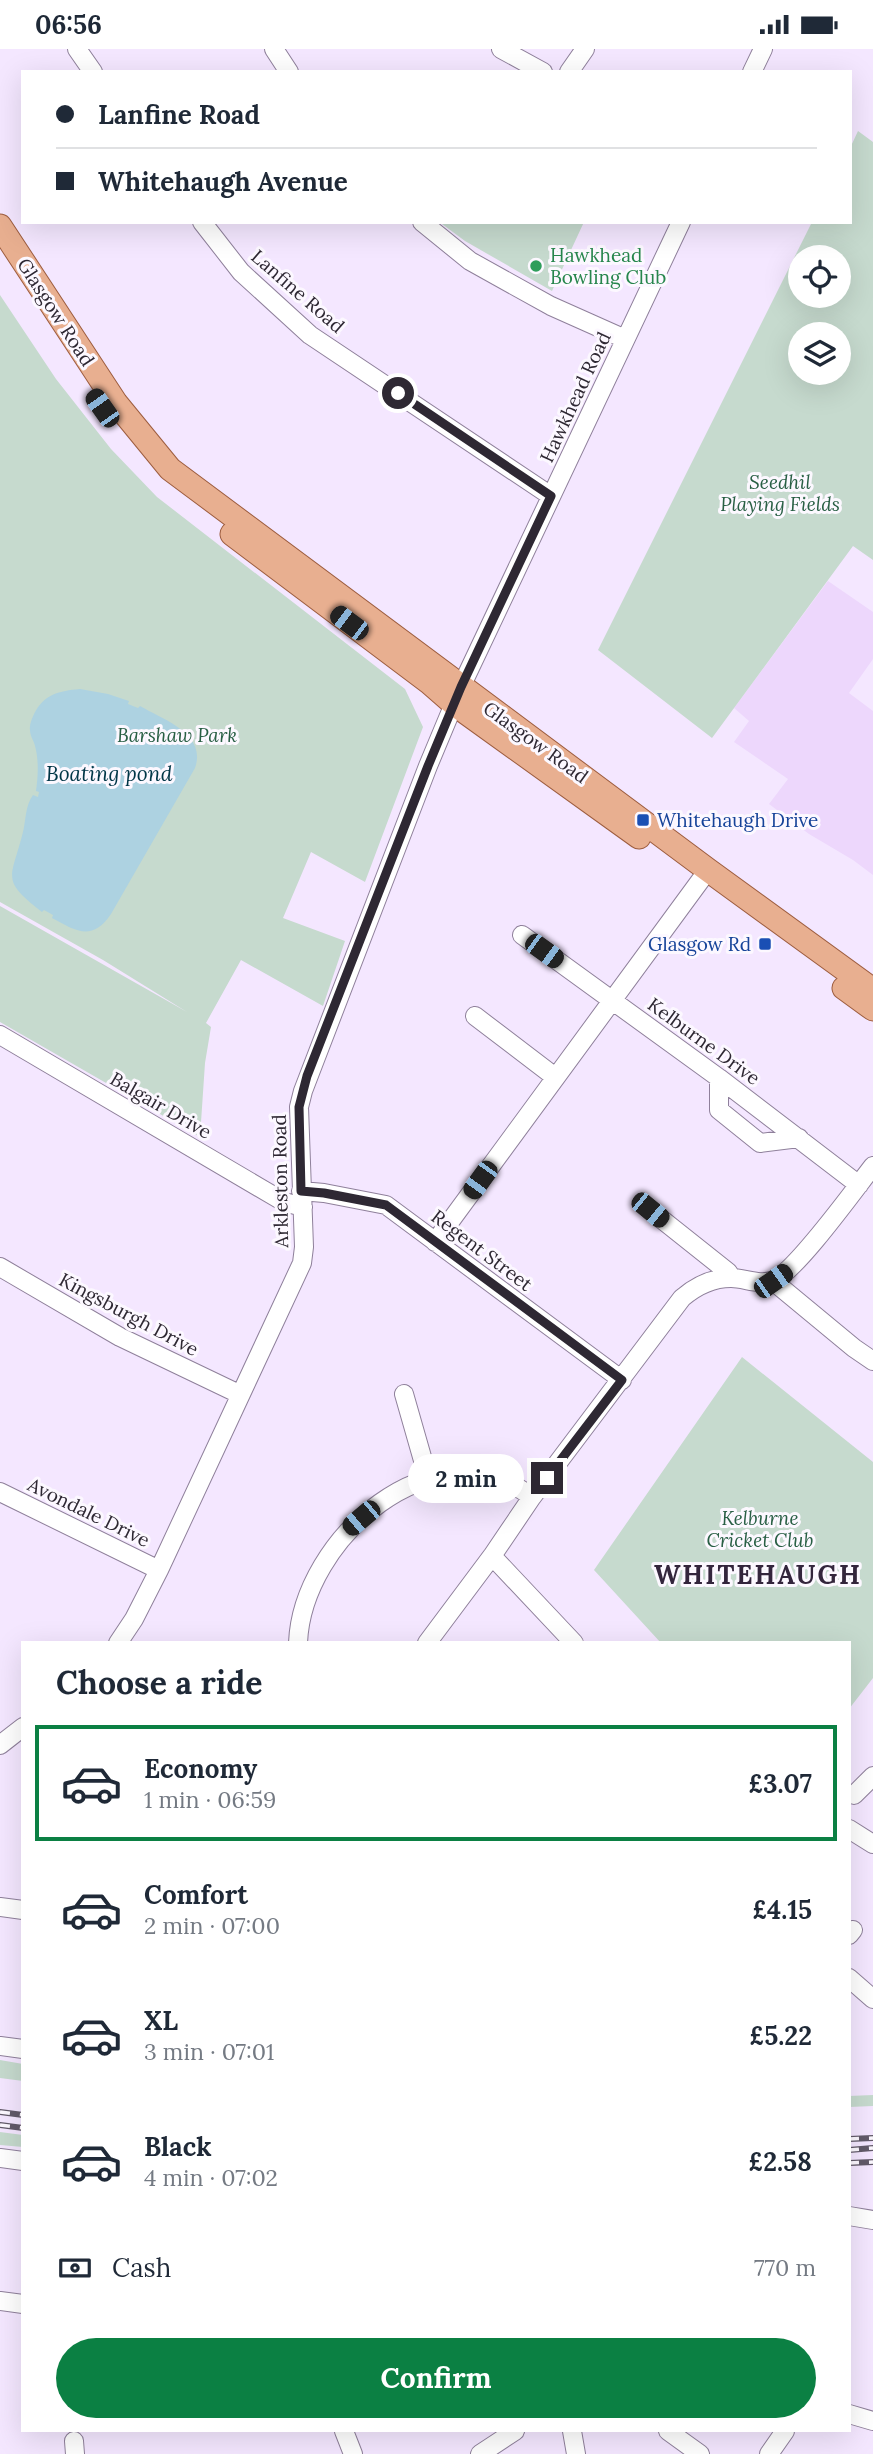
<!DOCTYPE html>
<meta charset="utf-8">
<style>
:root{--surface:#fff;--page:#f6f6f7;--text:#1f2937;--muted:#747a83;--line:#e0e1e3;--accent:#0b8043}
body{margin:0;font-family:Lora,serif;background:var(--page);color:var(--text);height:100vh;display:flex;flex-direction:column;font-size:26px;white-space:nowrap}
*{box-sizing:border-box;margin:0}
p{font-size:23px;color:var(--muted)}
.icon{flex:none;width:38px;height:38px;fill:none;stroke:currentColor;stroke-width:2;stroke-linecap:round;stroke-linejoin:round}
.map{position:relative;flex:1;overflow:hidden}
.panel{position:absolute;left:21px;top:1592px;width:830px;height:791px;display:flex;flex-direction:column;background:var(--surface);border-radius:0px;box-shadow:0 7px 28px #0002}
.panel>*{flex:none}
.guide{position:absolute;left:21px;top:21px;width:831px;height:154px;border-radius:0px;box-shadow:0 7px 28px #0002;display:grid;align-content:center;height:154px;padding:0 35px;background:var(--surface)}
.buttons{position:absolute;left:788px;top:196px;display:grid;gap:14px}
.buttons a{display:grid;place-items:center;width:63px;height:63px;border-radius:50%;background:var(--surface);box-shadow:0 7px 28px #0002;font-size:35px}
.end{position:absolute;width:32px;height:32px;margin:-16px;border:9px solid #2e2833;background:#fff;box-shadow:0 0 0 4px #fff}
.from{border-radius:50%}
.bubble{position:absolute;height:49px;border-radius:24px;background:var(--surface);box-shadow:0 7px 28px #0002;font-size:23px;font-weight:800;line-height:49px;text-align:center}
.car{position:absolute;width:21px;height:42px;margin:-21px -10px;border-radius:9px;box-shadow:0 0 5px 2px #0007;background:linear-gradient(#222 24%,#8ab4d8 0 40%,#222 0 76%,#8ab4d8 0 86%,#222 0)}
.guide b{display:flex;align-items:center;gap:24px;height:66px;font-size:26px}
.guide b+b{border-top:2px solid var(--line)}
.guide i{width:18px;height:18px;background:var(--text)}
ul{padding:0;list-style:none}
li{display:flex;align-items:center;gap:21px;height:116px;margin:0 14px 10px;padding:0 21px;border:4px solid transparent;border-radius:0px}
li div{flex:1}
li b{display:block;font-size:26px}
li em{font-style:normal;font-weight:800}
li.current{border-color:var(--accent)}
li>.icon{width:63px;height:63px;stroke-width:1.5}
h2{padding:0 35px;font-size:32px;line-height:84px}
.pay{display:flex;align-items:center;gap:18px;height:77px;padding:0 35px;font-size:26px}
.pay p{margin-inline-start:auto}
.action{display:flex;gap:14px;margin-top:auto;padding:14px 35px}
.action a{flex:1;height:80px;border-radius:42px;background:var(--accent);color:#fff;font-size:28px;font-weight:800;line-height:80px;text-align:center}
.status{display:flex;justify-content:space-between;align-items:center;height:49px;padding:0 35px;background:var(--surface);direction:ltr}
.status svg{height:19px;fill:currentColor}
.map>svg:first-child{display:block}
</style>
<div class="status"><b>06:56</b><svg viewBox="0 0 49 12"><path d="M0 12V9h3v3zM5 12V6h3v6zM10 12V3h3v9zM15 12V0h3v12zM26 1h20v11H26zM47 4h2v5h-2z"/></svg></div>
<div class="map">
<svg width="873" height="2405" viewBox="0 0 873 2405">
<rect width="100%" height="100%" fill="#f4e7ff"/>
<path fill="#edd7fc" d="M828,532L873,563V610L849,644L873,662V826L853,811L809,785L769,755L788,730L734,693L749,672L734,659Z"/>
<path fill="#c6dace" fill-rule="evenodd" d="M858,82L873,93V511L853,497L712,689L598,601L812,173H850L851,97ZM800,208H838V247H800ZM800,285H838V324H800Z
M443,173H584L552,242L465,192L442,175Z
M0,246L56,330L111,400L157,448L405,640L423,678L365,833L311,803L283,869L345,892L323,957L241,911L206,974L211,978L205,1014L200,1088L0,973V857L187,963L103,911L0,853Z
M742,1308L873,1413V1629L849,1660V1594H661L594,1521Z
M0,2011L23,2015V2032L0,2029Z
M873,2046V2057L849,2058V2047Z
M0,2083L23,2086V2098L0,2096Z"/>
<path fill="#add2e1" d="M80,640L108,645L129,652L128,655L138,659L140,657C164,671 207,685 195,719L111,865C92,893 76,882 52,869L53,866L44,861L42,863C0,830 11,831 23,783C26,771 25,757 33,746L38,748L39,743L36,742C38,728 39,711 35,697C34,692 30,687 30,681C29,676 32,670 34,665C44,645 59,642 80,640Z"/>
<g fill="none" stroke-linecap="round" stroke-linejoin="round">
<defs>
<path id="minor" d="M77,0L93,23
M274,0L289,23
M501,0L543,23
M569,23L585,0
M752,23L763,0
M202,173L241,223L310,286L551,447
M422,173L470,212L551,257L625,290
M522,886L719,1029L859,1136
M475,967L555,1028
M0,986L284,1153L303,1158
M719,1029V1061L760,1094L799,1089
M301,1142L324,1144L386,1156L622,1331
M650,1161L728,1223L732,1229
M435,1193L708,821
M0,1218L120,1288L239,1345
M773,1232L854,1299L873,1312
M404,1345L428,1429
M0,1443L159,1521
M492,1507L574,1594
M118,1594L134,1570L159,1521L302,1214L304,1198L299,1058L303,1042L428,717L461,638L681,173
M298,1594C302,1490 434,1374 532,1448
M427,1594L492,1507L532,1448L682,1249C696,1237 712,1229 731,1229C745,1229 760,1237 774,1231C796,1222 855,1140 873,1117
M0,1696L23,1678
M854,1746L873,1727
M849,1780L873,1795
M0,1858L23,1861
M849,1886L853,1881
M849,1929L873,1950
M0,1997L23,2000
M0,2109L23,2112
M849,2167L873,2171
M0,2252L23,2255
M849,2365L873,2372
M344,2382L353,2405
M572,2382L576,2405
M668,2382L700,2405
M74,2392L75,2405
M480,2405L515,2382
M769,2405L785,2382"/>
<path id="major" d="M0,177L116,354L170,420L708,821L873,941
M232,485L430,634L454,655L639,788
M844,939L873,960"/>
</defs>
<use href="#minor" stroke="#8f809b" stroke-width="20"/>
<use href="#major" stroke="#9d5d3f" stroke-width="25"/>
<use href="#minor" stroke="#fff" stroke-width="18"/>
<use href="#major" stroke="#e8af90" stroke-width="23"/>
<defs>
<path id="rail" d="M0,2063L23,2066
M0,2076L23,2079
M849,2090L873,2089
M849,2101L873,2099
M849,2114L873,2113"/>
</defs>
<use href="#rail" stroke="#625a69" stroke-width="6"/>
<use href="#rail" stroke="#fcf8ff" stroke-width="3.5" stroke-dasharray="10" stroke-linecap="butt"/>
</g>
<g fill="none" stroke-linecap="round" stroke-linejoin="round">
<path stroke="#2e2833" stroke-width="9" d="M398,344L551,447L461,638L428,717L307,1027L299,1058L301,1142L324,1144L386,1156L622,1331L547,1429"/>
</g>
<circle fill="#2e9e5b" stroke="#fcf8ff" stroke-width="2.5" cx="536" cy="217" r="7"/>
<g fill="#1a4fb4" stroke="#fcf8ff" stroke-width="2.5">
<rect x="636" y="764" width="14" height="14" rx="3.5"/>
<rect x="758" y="888" width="14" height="14" rx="3.5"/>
</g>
<g text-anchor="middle" stroke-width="6" stroke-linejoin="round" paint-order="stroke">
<g font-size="19" fill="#27864d" stroke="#fcf8ff" text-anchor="start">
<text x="550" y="213">Hawkhead<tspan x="550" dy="22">Bowling Club</tspan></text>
</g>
<g font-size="19" fill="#2e2833" stroke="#fcf8ff">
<text transform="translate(298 242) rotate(41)" y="7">Lanfine Road</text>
<text transform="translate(56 263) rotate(57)" y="7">Glasgow Road</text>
<text transform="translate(575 348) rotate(-65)" y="7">Hawkhead Road</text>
<text transform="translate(536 693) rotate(36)" y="7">Glasgow Road</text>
<text transform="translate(704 992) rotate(36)" y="7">Kelburne Drive</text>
<text transform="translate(161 1056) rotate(30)" y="7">Balgair Drive</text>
<text transform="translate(280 1132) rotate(-91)" y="7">Arkleston Road</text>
<text transform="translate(482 1201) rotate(37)" y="7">Regent Street</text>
<text transform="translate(129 1265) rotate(28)" y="7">Kingsburgh Drive</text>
<text transform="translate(89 1463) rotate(26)" y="7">Avondale Drive</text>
</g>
<g font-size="19" font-style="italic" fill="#285f44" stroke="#fcf8ff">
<text x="780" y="440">Seedhil<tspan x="780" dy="22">Playing Fields</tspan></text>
<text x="177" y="693">Barshaw Park</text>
<text x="760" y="1476">Kelburne<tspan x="760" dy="22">Cricket Club</tspan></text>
</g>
<g font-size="19" fill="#164399" stroke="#fcf8ff" text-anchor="start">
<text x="657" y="778">Whitehaugh Drive</text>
<text x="751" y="902" text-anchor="end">Glasgow Rd</text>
</g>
<g font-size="21" font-style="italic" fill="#003647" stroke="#fcf8ff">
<text x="109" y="732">Boating pond</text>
</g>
<g font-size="26" font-weight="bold" letter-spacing="2" fill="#33253c" stroke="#fcf8ff">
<text x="758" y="1535">WHITEHAUGH</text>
</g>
</g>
</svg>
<div class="buttons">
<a><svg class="icon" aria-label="locate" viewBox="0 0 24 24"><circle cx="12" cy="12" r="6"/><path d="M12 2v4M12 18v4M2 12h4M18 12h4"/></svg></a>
<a><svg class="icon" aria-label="layers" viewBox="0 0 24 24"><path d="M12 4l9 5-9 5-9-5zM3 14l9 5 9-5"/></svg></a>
</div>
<i class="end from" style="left:398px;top:344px"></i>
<i class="end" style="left:547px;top:1429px"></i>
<div class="bubble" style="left:408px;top:1405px;width:116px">2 min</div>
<i class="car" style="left:102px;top:359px;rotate:325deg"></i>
<i class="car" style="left:349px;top:574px;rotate:307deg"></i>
<i class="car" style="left:544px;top:902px;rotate:126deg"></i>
<i class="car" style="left:480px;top:1131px;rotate:216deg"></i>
<i class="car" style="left:650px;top:1161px;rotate:129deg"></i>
<i class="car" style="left:773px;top:1232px;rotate:55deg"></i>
<i class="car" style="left:361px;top:1469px;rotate:230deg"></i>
<div class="guide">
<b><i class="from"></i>Lanfine Road</b>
<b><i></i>Whitehaugh Avenue</b>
</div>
<section class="panel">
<h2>Choose a ride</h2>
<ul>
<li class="current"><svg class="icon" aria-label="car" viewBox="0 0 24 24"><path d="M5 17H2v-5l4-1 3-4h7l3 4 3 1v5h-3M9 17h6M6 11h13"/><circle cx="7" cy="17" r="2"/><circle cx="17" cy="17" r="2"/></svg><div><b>Economy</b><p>1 min · 06:59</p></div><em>£3.07</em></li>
<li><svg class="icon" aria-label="car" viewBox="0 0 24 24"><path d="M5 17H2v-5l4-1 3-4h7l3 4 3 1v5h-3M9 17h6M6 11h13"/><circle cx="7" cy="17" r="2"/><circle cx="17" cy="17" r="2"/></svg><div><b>Comfort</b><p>2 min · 07:00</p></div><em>£4.15</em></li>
<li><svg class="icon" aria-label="car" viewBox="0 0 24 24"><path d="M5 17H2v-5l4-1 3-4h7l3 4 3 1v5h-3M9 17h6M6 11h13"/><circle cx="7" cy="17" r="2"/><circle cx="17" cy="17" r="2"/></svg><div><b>XL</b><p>3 min · 07:01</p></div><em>£5.22</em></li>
<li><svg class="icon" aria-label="car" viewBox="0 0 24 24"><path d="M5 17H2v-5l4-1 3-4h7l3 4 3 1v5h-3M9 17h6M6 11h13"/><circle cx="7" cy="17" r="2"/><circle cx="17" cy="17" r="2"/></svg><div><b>Black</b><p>4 min · 07:02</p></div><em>£2.58</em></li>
</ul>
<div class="pay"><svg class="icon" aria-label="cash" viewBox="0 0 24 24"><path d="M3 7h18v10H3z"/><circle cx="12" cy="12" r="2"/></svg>Cash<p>770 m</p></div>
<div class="action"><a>Confirm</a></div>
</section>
</div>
